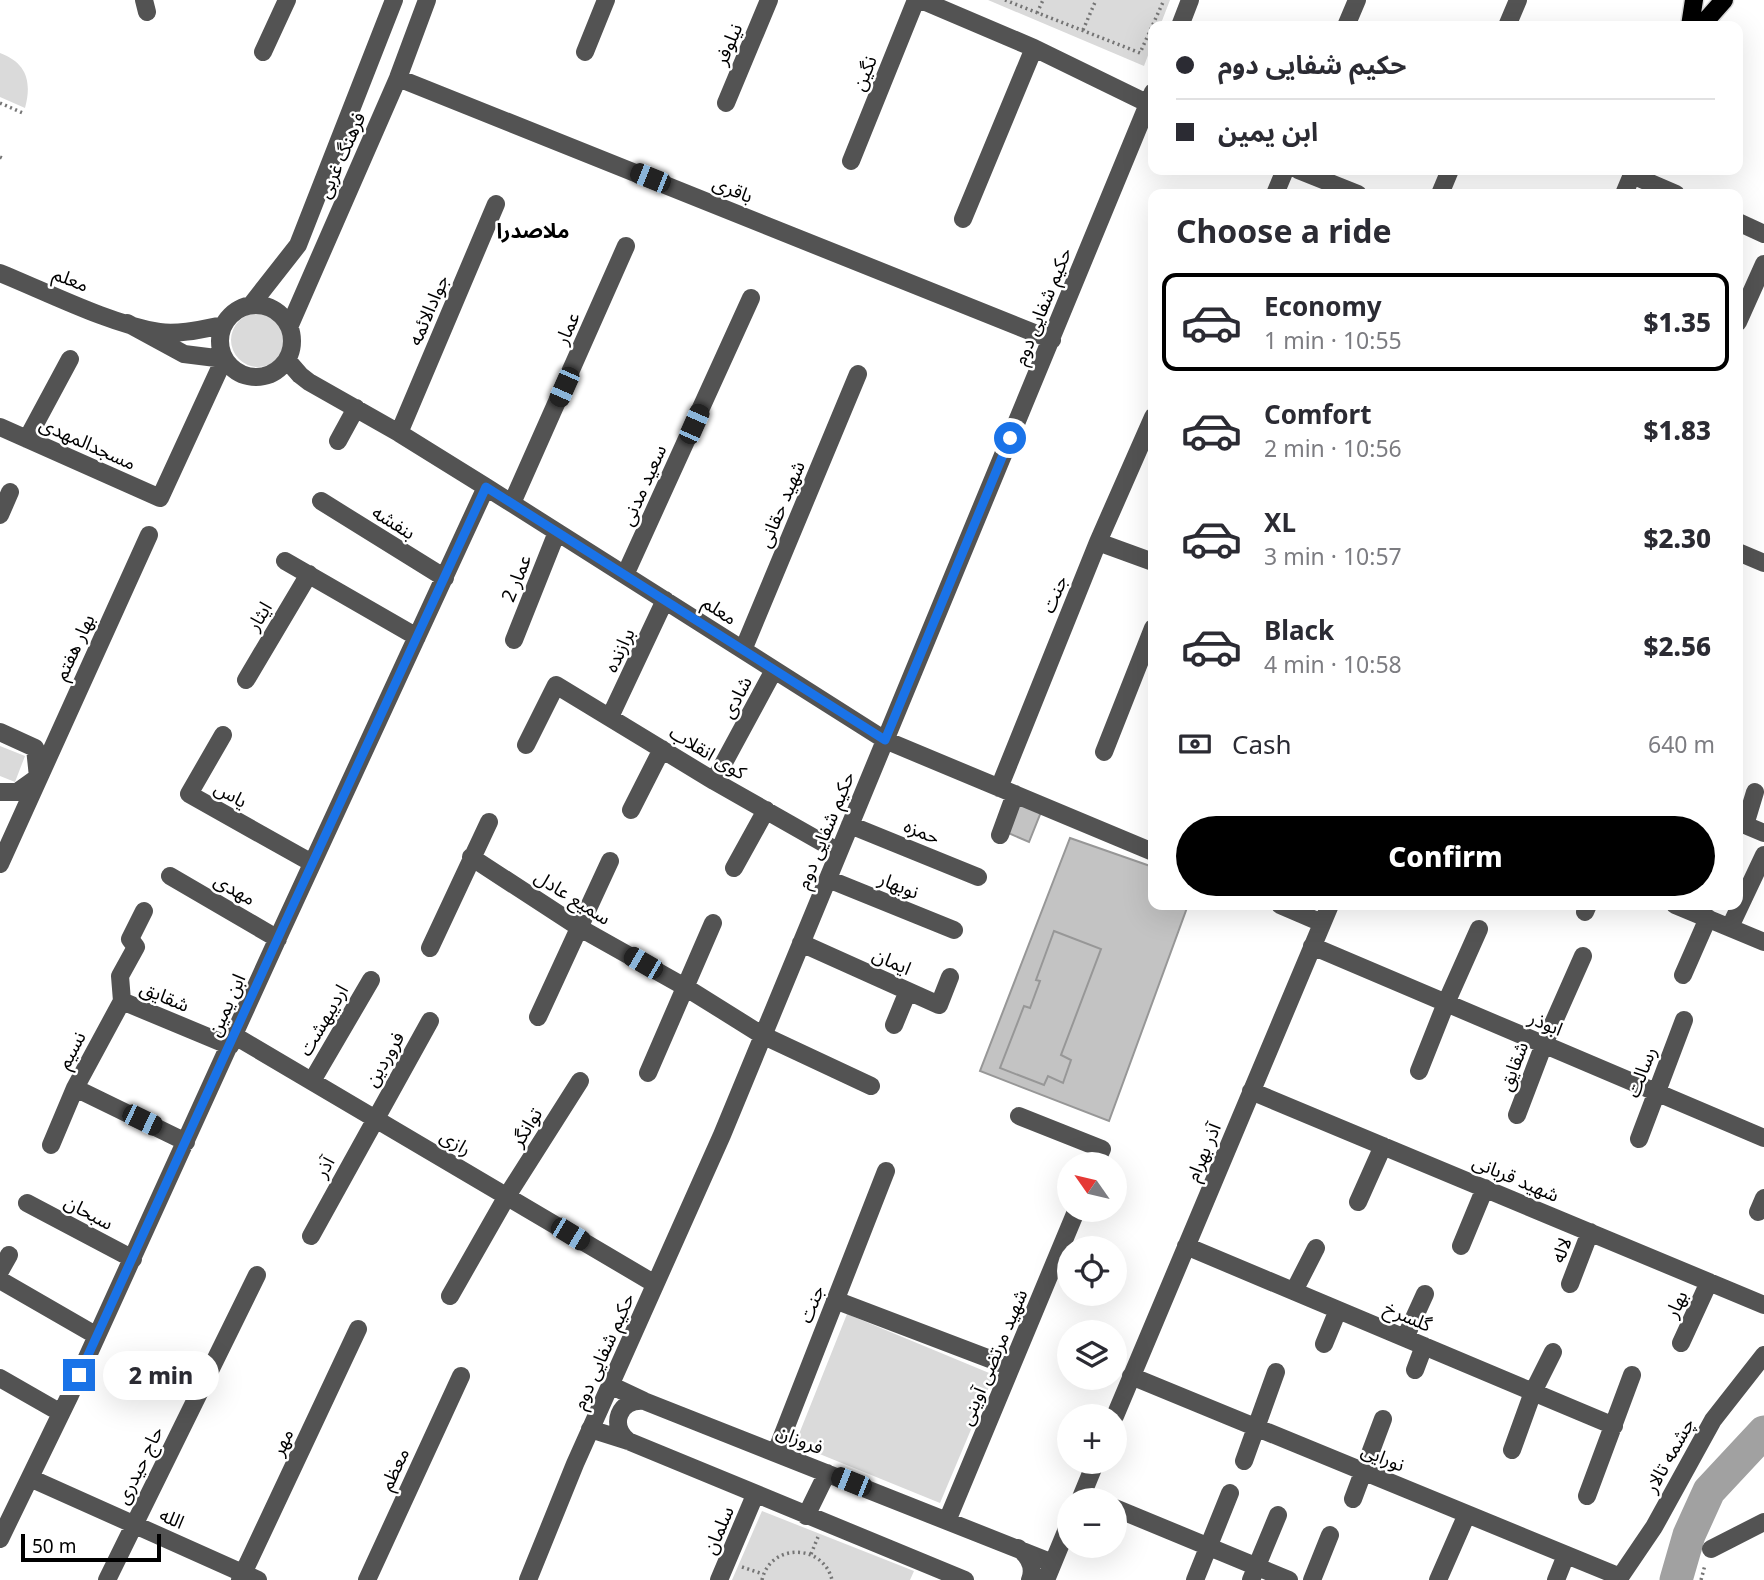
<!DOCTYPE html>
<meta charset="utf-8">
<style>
:root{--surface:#fff;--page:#f7f7f7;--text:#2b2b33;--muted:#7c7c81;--line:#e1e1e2;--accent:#000}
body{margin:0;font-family:"Noto Sans","Noto Sans Arabic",sans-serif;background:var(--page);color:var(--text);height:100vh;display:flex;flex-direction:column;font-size:26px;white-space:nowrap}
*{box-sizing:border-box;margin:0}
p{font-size:23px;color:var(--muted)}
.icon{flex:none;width:38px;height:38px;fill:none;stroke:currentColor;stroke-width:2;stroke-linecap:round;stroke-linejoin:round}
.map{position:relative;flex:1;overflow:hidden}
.sheet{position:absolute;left:1148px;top:189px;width:595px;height:721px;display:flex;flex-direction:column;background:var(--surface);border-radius:14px;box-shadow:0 7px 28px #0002}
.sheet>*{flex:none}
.guide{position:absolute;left:1148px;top:21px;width:595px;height:154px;border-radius:14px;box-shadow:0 7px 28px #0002;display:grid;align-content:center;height:154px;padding:0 28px;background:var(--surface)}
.needle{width:46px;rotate:304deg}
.tools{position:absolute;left:1057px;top:1152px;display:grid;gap:14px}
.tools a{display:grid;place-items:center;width:70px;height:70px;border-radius:50%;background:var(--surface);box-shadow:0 7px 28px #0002;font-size:35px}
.scale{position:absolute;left:21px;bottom:18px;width:140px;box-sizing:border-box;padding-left:7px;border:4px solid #000;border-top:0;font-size:19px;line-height:24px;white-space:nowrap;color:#000;-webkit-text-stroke:5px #fff;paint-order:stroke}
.end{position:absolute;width:32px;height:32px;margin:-16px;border:9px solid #1a73e8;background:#fff;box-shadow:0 0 0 4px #fff}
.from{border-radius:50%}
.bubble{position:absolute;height:49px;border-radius:24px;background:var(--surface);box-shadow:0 7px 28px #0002;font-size:23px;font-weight:800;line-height:49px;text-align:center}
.car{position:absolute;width:21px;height:42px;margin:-21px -10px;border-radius:9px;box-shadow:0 0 5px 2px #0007;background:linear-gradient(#222 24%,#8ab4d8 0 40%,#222 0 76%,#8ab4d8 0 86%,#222 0)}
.guide b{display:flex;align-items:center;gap:24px;height:66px;font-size:26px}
.guide b+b{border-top:2px solid var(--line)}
.guide i{width:18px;height:18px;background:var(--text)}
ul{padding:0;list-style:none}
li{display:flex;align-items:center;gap:21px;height:98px;margin:0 14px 10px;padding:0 14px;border:4px solid transparent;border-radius:14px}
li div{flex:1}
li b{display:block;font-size:26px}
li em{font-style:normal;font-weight:800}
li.on{border-color:var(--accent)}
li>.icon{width:63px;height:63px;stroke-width:1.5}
h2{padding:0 28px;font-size:32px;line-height:84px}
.pay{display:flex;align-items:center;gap:18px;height:77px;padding:0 28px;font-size:26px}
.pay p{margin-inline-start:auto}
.primary-button{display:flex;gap:14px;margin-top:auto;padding:14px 28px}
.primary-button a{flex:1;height:80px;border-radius:42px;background:var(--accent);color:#fff;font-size:28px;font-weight:800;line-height:80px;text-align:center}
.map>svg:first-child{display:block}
</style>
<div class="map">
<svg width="1764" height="1580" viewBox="0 0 1764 1580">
<rect width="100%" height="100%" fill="#fff"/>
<path fill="#dadada" d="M988,0H1170L1160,26H1153V42L1144,66Z
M0,53C27,63 32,82 25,108L0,97Z
M231 340a27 27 0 1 1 54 0a27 27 0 1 1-54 0Z
M0,746L25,756L15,782L0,776Z
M847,1314L994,1375L940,1503L795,1444Z
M762,1511L914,1571L910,1580H732Z"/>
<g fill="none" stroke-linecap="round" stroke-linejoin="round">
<path stroke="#a1a1a1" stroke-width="33" d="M1676,1580L1689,1535L1709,1491L1764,1432"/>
</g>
<path fill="#c3c3c3" stroke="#979797" stroke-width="2" d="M1018,802L1041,812L1029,842L1006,832Z
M1070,838L1153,867V905H1188L1109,1121L980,1071Z
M1054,931L1101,949L1061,1055L1071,1060L1063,1083L1048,1076L1044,1085L1000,1068L1024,1006L1030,1008L1040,981L1036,980Z"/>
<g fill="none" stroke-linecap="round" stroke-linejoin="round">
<defs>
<path id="major" d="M1690,26L1694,0
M1701,26L1724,0"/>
</defs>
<use href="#major" stroke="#dbdbdb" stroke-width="21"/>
<path stroke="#757575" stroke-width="3.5" stroke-dasharray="2 3.5" stroke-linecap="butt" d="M1005,0L1140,53L1164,0
M1037,13L1043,0
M1083,30L1096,0
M0,103L25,114
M0,157L4,159
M811,1554L818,1537
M742,1567L763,1574
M762,1580C770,1543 823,1543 832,1580
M1701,1580L1705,1565"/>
<path stroke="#535353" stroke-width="18" d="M144,0L147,12
M921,0L1034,48L1153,106
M1180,26L1190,0
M1346,26L1357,0
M1507,26L1518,0
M263,52L287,0
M585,52L606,0
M398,78L1052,340
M726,103L769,0
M851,161L916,0
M1298,170L1358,194
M1632,175L1676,194
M1275,194L1285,170
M1440,194L1450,170
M1624,194L1634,170
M963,219L1034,48
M1738,222L1764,234
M0,273C47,292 110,324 159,332C179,335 203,329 223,325
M220 341a36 36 0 1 1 72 0a36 36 0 1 1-72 0Z
M251,305L298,245L394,0
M1738,322L1764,264
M290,325L398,78L427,0
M287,360L300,375L309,382L399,433L486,487L885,740L1153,852
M0,427L160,498L224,359L184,354L127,323
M399,433L496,204
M27,439L70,359
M338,441L356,408
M321,501L445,578
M512,503L626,246
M0,515L10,492
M1098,542L1153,562
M1738,552L1764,563
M285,561L417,637
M625,575L751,298
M514,640L557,532
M743,650L858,374
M246,680L309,574
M610,717L665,600
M0,732L35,748L38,777
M223,735L189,794L312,863
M526,745L556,685L714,781L839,852
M1104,752L1153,628
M714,781L774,670
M999,788L1098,542L1153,417
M0,792H17L38,777
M1755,792L1745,825L1764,833
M631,810L662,749
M850,825L978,877
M1000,835L1015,794
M471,857L580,928L685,987L762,1035L871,1086
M0,864L149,535
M734,868L766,810
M170,876L278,939
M828,879L954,930
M1280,905L1322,923
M1675,905L1764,942
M1585,912L1588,905
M1730,927L1764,855
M801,943L939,1005L950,977
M1312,946L1764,1138
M430,948L489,822
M1683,975L1708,918
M122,1001L230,1046
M538,1017L610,861
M894,1025L908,991
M235,1036L655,1284
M1419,1071L1446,1003L1479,929
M648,1073L713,923
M312,1081L371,980
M75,1088L186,1142
M1251,1091L1764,1305
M1517,1115L1544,1044L1583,956
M1019,1116L1102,1149L1095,1164
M1639,1139L1684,1020
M51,1145L75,1088L122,1001L120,976L136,947L130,939L144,911
M1358,1202L1383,1146
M27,1203L133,1259
M1758,1212L1764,1198
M311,1236L430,1021
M1186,1246L1614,1426
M1461,1246L1485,1188
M0,1271L9,1255
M0,1280L97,1336
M1570,1284L1590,1232
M1294,1291L1316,1248
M450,1296L507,1196L580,1081
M835,1300L1011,1367
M1405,1338L1425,1294
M1681,1343L1709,1282
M1324,1344L1338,1310
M1415,1370L1424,1346
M1131,1376L1618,1576
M0,1378L61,1413
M610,1385L644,1401L1053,1563
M1115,1416L1330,905
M590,1429L628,1441L965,1580
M628,1441C609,1425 619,1399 644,1401
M1512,1450L1533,1392L1553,1352
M776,1452L886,1171
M1244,1461L1276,1372
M30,1478L258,1580
M1587,1496L1632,1375
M1353,1499L1383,1419
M1080,1500L1096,1461
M1115,1508L1289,1580
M806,1516L827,1473
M947,1521L1077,1209
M0,1539L70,1395L282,929L486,487
M1018,1548C1029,1556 1035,1567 1030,1580
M1711,1549L1764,1522
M107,1580L257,1275
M240,1580L358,1329
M367,1580L461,1376
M528,1580L575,1464L722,1135L1153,92
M719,1580L755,1495
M1046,1580L1069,1524
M1195,1580L1230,1493
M1251,1580L1278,1515
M1312,1580L1330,1535
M1438,1580L1467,1514
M1556,1580L1566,1555
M1618,1580L1654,1527L1713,1420L1764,1355"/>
<use href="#major" stroke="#000" stroke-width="18"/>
</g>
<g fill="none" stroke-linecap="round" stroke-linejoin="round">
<path stroke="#1a73e8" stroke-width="9" d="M79,1375L282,929L486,487L885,740L1010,438"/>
</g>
<g text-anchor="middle" stroke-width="5" stroke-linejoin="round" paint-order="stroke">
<g font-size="19" fill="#000" stroke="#fff">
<text transform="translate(728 44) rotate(-67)" y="7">نیلوفر</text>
<text transform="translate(864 73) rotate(-68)" y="7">نگین</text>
<text transform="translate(341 155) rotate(-66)" y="7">فرهنگ غربی</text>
<text transform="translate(733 189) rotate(22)" y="7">باقری</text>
<text transform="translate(71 279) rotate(22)" y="7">معلم</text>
<text transform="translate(1042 306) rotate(-68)" y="7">حکیم شفایی دوم</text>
<text transform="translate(428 310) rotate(-67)" y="7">جوادالائمه</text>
<text transform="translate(567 328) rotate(-66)" y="7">عمار</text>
<text transform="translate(88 443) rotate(24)" y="7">مسجدالمهدی</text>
<text transform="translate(643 485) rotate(-66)" y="7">سعید مدنی</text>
<text transform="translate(781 504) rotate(-67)" y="7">شهید حقانی</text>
<text transform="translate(394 522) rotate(32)" y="7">بنفشه</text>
<text transform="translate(516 578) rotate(-68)" y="7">عمار 2</text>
<text transform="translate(1054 594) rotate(-68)" y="7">جنت</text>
<text transform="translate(720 610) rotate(33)" y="7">معلم</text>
<text transform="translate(259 616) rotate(-59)" y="7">ایثار</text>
<text transform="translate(74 647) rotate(-65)" y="7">بهار هفتم</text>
<text transform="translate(619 650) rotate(-65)" y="7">برازنده</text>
<text transform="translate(736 697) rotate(-62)" y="7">شادی</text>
<text transform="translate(708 752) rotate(31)" y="7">کوی انقلاب</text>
<text transform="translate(231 794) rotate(29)" y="7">یاس</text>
<text transform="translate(825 830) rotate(-68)" y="7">حکیم شفایی دوم</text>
<text transform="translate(922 831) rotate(22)" y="7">حمزه</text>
<text transform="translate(899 885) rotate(22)" y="7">نوبهار</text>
<text transform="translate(235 889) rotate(30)" y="7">مهدی</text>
<text transform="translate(573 897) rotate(32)" y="7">سمیع عادل</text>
<text transform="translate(892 961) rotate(24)" y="7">ایمان</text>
<text transform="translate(165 996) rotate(23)" y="7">شقایق</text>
<text transform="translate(226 1005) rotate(-66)" y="7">ابن یمین</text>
<text transform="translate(323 1020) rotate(-60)" y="7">اردیبهشت</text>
<text transform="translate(1546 1023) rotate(23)" y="7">ابوذر</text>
<text transform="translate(71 1050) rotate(-62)" y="7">نسیم</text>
<text transform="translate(384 1059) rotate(-60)" y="7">فروردین</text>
<text transform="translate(1513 1066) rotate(-69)" y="7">شقایق</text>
<text transform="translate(1641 1072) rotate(-69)" y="7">رسالت</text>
<text transform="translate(526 1127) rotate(-58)" y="7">توانگر</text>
<text transform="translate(456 1142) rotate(31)" y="7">رازی</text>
<text transform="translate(1203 1152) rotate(-67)" y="7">آذر بهرام</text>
<text transform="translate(324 1167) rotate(-61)" y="7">آذر</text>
<text transform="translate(1516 1178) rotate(23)" y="7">شهید قربانی</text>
<text transform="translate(89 1212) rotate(28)" y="7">سبحان</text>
<text transform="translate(1561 1250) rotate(-69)" y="7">لاله</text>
<text transform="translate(811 1304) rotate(-69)" y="7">جنت</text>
<text transform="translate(1676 1304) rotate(-65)" y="7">بهار</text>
<text transform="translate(1408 1316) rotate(23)" y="7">گلسرخ</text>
<text transform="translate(603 1351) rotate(-66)" y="7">حکیم شفایی دوم</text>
<text transform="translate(993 1357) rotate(-67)" y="7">شهید مرتضی آوینی</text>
<text transform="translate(800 1439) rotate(22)" y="7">فروزان</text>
<text transform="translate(282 1442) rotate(-65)" y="7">مهر</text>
<text transform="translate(1669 1455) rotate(-61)" y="7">چشمه تالار</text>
<text transform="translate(1383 1457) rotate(22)" y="7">نورایی</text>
<text transform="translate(139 1465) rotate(-64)" y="7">حاج حیدری</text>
<text transform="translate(394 1469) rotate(-65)" y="7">معظم</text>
<text transform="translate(172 1518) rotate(24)" y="7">الله</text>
<text transform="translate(718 1530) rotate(-67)" y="7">سلمان</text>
</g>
<g font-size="21" font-weight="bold" fill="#000" stroke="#fff">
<text x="533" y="238">ملاصدرا</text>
</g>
</g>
</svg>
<div class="tools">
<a><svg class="needle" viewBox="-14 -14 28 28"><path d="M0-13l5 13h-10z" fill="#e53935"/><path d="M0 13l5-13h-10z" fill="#7c7c81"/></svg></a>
<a><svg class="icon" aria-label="locate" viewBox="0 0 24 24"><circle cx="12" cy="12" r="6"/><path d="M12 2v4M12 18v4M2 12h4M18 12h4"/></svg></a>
<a><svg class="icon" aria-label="layers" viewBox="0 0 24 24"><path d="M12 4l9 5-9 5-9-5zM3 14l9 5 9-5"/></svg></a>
<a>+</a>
<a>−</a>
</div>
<div class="scale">50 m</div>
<i class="end from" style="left:1010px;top:438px"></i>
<i class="end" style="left:79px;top:1375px"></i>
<div class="bubble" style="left:103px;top:1351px;width:116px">2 min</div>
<i class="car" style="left:650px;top:178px;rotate:292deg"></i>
<i class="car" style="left:564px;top:387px;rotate:204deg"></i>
<i class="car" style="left:694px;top:424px;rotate:24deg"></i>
<i class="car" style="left:643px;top:963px;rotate:300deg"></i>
<i class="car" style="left:142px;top:1120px;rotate:116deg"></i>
<i class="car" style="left:570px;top:1234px;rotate:121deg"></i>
<i class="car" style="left:851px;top:1482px;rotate:292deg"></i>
<div class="guide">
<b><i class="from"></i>حکیم شفایی دوم</b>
<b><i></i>ابن یمین</b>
</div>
<section class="sheet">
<h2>Choose a ride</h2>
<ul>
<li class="on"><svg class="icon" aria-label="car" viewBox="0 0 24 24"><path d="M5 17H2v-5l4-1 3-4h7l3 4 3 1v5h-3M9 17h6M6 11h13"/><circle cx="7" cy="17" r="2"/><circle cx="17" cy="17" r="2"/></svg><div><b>Economy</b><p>1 min · 10:55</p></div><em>$1.35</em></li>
<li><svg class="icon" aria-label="car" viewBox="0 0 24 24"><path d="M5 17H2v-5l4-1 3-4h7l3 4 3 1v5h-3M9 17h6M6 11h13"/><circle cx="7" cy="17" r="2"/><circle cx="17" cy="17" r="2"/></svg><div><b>Comfort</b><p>2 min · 10:56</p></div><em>$1.83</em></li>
<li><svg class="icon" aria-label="car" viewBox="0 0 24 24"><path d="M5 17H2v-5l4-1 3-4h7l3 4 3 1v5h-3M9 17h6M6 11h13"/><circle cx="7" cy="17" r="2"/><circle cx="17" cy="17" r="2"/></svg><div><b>XL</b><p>3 min · 10:57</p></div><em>$2.30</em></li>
<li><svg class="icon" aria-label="car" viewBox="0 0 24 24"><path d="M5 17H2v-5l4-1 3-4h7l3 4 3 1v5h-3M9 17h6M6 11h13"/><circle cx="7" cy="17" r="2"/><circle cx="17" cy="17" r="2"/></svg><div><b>Black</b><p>4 min · 10:58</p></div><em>$2.56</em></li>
</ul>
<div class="pay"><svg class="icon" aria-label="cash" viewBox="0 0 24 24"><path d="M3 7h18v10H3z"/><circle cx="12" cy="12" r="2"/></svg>Cash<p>640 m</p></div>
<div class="primary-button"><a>Confirm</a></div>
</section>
</div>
